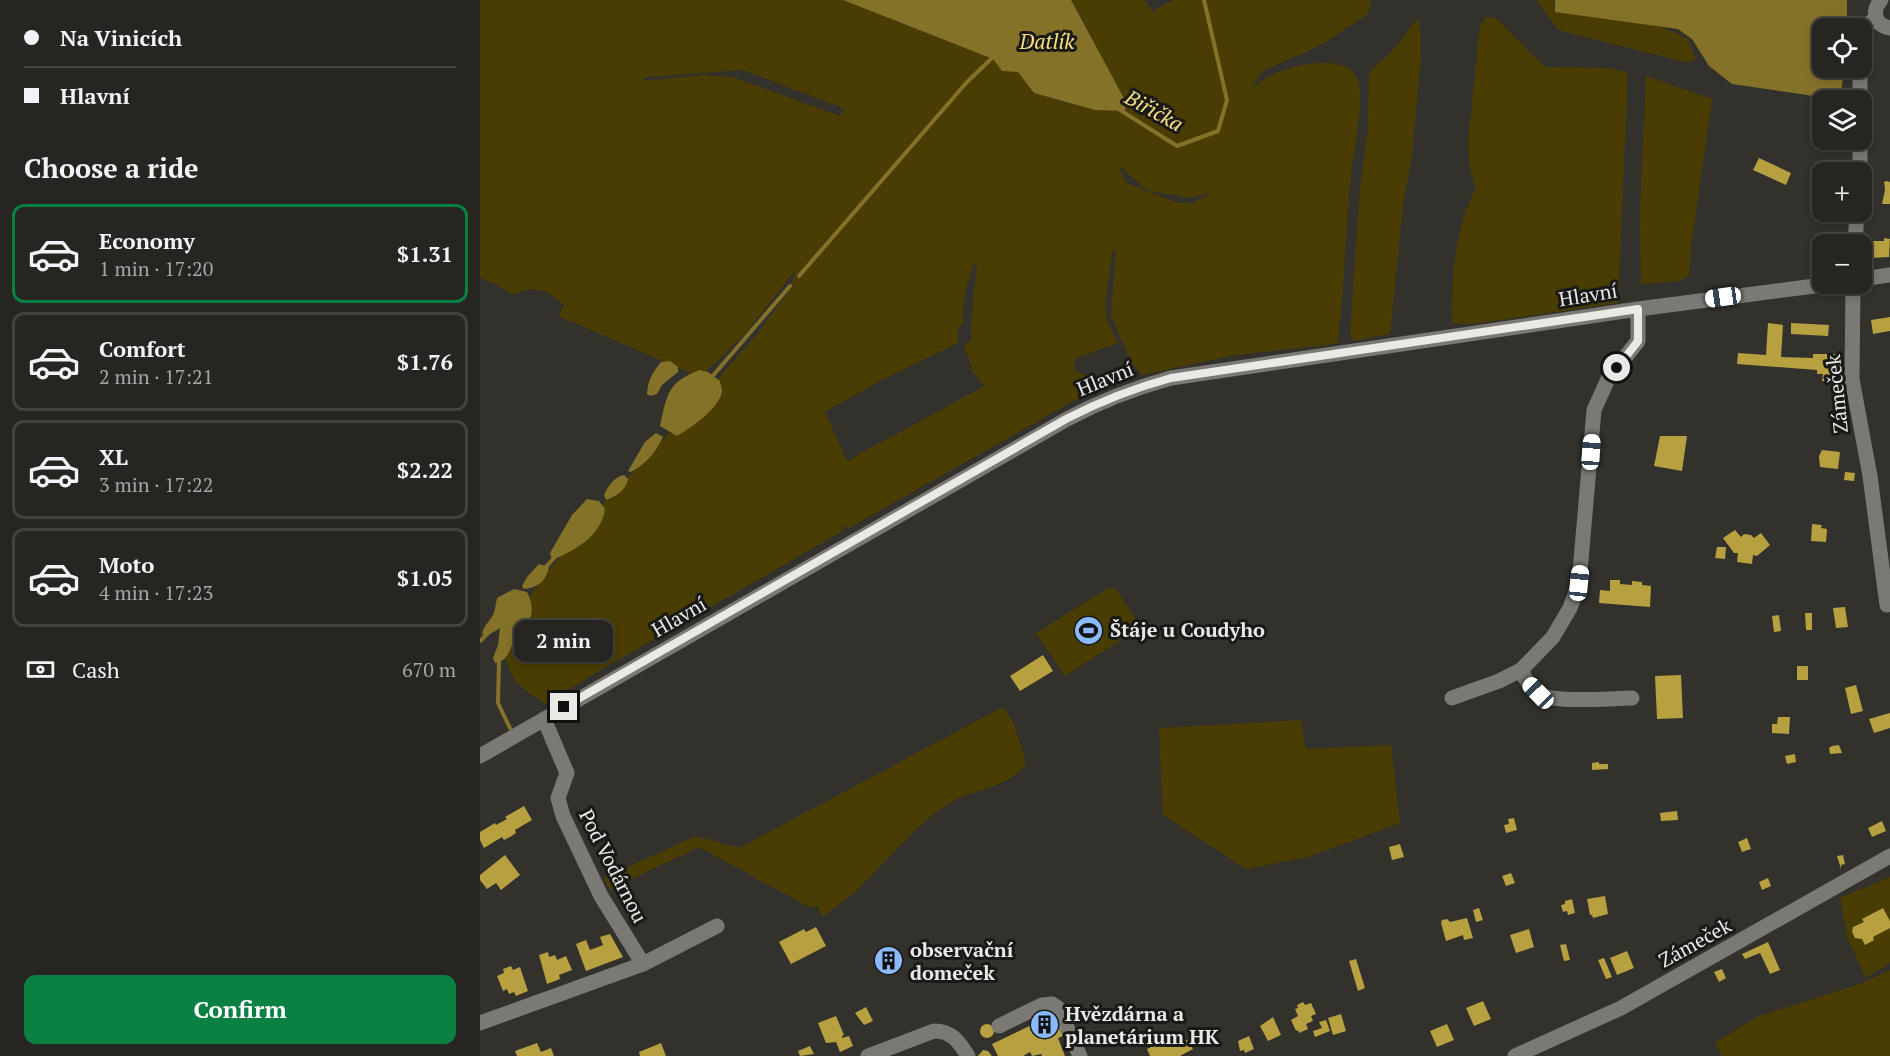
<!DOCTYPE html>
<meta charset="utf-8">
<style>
:root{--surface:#262521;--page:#2e2d2a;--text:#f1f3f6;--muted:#a4a5a5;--line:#42423f;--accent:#0b8043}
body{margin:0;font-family:"PT Serif",serif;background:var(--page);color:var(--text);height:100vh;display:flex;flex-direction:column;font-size:22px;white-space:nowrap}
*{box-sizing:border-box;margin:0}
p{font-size:20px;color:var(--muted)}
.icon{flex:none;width:33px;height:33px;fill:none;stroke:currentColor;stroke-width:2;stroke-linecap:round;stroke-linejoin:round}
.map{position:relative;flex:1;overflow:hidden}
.panel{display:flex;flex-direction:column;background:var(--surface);width:480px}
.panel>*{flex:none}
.guide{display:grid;align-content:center;height:132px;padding:0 24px;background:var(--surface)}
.buttons{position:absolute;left:1332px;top:18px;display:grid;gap:12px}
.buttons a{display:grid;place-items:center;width:60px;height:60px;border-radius:12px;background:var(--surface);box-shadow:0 3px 9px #0003,0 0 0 2px var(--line);font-size:30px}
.end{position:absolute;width:27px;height:27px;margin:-14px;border:8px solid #e9e9e6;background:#111;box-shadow:0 0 0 3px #111}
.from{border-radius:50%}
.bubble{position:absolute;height:42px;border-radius:12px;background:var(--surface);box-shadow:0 3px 9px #0003,0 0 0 2px var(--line);font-size:20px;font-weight:700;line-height:42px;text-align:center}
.car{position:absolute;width:18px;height:36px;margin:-18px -9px;border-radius:8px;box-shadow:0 0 4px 2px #0007;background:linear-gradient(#fff 24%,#345 0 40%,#fff 0 76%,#345 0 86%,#fff 0)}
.guide b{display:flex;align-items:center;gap:21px;height:57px;font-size:22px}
.guide b+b{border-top:2px solid var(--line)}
.guide i{width:15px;height:15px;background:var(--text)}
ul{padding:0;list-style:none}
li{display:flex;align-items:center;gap:18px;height:99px;margin:0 12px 9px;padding:0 12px;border:3px solid var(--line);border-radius:12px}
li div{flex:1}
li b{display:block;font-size:22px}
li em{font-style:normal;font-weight:700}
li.current{border-color:var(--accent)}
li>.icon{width:54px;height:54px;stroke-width:1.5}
h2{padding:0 24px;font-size:27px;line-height:72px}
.pay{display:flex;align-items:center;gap:15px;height:66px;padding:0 24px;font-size:22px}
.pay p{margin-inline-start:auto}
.button{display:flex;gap:12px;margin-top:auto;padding:12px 24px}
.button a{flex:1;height:69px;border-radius:12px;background:var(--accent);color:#fff;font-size:24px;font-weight:700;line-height:69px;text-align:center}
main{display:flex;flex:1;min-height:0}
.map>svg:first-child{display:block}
</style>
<main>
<section class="panel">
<div class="guide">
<b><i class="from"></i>Na Vinicích</b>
<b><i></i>Hlavní</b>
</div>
<h2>Choose a ride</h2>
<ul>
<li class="current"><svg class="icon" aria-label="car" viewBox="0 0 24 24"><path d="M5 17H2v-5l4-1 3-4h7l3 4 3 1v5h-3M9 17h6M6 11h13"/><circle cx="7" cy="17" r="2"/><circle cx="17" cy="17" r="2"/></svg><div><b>Economy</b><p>1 min · 17:20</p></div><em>$1.31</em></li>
<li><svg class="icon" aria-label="car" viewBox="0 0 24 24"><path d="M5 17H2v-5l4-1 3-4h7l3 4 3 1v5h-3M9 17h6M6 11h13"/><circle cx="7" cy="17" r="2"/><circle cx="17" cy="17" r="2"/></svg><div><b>Comfort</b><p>2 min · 17:21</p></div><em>$1.76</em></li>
<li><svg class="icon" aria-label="car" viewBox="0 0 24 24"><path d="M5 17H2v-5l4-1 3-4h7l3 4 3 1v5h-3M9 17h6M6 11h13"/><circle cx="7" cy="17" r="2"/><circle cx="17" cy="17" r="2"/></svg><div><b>XL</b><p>3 min · 17:22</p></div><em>$2.22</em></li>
<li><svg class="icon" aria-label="car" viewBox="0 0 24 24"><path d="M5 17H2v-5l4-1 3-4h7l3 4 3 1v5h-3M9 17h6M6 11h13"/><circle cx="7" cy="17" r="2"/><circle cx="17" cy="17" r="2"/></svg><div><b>Moto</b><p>4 min · 17:23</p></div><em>$1.05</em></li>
</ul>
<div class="pay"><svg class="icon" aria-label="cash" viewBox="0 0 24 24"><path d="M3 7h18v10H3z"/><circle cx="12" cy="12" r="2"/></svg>Cash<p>670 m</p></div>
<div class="button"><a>Confirm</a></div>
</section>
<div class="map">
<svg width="1410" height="1056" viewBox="0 0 1410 1056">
<rect width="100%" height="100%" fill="#32312c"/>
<path fill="#4a3d03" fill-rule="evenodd" d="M0,0H363L513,59L522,71L538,72L554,93L615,110L644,111L646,102L591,0H665L672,12L694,0H891L888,14L841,45L790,68L784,69L771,88C776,86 781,81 786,78C805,67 854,53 873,72C879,78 880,89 880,98C880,124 874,149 871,175C865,230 865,285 858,340L856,344L755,355L662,375L652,363L631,316L636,251L633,249L625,304L627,320L638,343L594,359L595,371L619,381L620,386L369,528L366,526L362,529L361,532L117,672L66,704L49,693L35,681L25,659L33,624L55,589L99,531L210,411L277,334L307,294L317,268L264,335L220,377L78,316L84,305C65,289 56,285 32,295L20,286L0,277ZM263,70L363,108H364L360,116L252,77L223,75L161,81L167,77ZM638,164L663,187L670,191L711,198L732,192L714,203H698L646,183ZM495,261L497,268L492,309L491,341L484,345L493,373L505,386L367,461L345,412L396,383L478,343V327L483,324C482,301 487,281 495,261Z
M1057,0H1073L1076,12L1169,21L1208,39L1216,60L1205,62L1078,30Z
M1006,17L1016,18C1033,34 1048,52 1065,67L1130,68L1148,73L1138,303L991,324L972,323C971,279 975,228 996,188L990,170L988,142L1000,25Z
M938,18L941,34V57L932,154L923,206L910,334L873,341L870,334L879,200L888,127L889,73L913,50Z
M1166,76L1232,99L1211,246L1209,276L1199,281L1161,284L1160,213Z
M629,588L636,589L661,627L585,676L556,633Z
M523,707L534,723L546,762C532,789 494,788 470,803C436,824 411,857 382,885C370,897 355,907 342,917L337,905L331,908L219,847L130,890L123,878L214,837C231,837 244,847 261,847Z
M821,720L826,749L911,745L920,823L828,857L766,869L683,815L679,728Z
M1410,877V963L1386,978L1367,937L1360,898Z
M1410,970V1056H1242L1235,1043L1277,1017L1382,983Z"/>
<path fill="#847229" d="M363,0H591L646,102L645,111L615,110L554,93L538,72L522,71L513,59Z
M1075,0H1367V28H1342V68H1364L1362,87L1354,99L1252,84L1229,66L1212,39L1198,29L1075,12Z
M190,361L198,367V372L182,385L177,394L170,396L167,394C168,380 172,373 181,362Z
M220,370L228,372L240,381C240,384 242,387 242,391C240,408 211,428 197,436L180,426C187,395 187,382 220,370Z
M176,433L183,437C176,452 166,464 151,472L148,471L165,442Z
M144,475L148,479C146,490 137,496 126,500L124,495C128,486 134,477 144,475Z
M107,499L119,501L125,509C121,536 96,550 72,560L70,553L92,515Z
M59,564L69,567C66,581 58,588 44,589L42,586L47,577Z
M34,589L47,592C51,600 53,607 51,616C49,622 42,625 38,630C32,641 30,662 15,663L13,658L18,645L20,628L7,636L2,634C4,625 9,622 13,615C15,610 16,603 17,598Z"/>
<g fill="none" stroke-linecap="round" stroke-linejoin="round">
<path stroke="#847229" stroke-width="4" d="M640,110L697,146L738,131L747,100L724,0
M319,276L487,82L513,57
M231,378L310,286
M63,570L75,557
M0,641L8,633
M19,660L18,703L30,728"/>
</g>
<path fill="#b7a03f" d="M1279,158L1311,173L1306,185L1273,170Z
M1407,181L1410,182V204H1402L1405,190L1404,182Z
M1404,238L1410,239L1409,257L1391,258V241H1404Z
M1410,317V331L1393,334L1391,320Z
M1288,323L1303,325L1301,357L1333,358V354H1355L1354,382L1342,381L1343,374H1337V370L1257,364L1258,353L1286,355Z
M1311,323L1349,325L1348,336L1311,334Z
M1180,436H1207L1202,471L1174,466Z
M1342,450L1360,452L1358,469L1340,467L1339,456Z
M1365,472L1375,473L1374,481L1364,480Z
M1332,524L1342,525L1341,528L1347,529L1346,542L1331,541Z
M1255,530L1261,537L1264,534L1271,535L1274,538L1281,533L1290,545L1277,556L1273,555L1272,564L1257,562L1258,553H1254L1243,538Z
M1237,547H1246L1245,559L1235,558Z
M1130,580H1140V584L1152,585V581L1162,582V585L1171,586L1170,607L1119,603L1120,590L1130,591Z
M1365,607L1368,627L1356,628L1353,608Z
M1325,613H1332V630H1326Z
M1299,615L1301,631L1294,632L1292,616Z
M563,655L573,671L540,691L530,676Z
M1317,666H1328V680H1317Z
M1201,675L1203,718L1177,719L1175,676Z
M1376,685L1383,711L1371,714L1365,688Z
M1410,713V728L1394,733L1389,719Z
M1298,717H1310L1309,734L1292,733V724H1297Z
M1359,745L1362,753L1350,754L1349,748L1352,746Z
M1315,754L1316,762L1307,764L1305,756Z
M1119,762V764H1128V769L1112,770V763Z
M44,806L52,820L35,830L36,833L30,837L24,840L22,837L4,848L0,840V832L15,823L16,825L27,819L25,817Z
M1197,811L1198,820L1181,821L1180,813Z
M1034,818L1037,830L1026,833L1024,825L1029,824L1028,819Z
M1402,821L1406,831L1392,837L1388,828Z
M1267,838L1271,849L1262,852L1258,842Z
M920,844L924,857L912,860L909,847Z
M25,855L40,875L21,890L16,883L7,889L0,880V875Z
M1363,855L1365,864L1361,865V869L1357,856Z
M1031,873L1035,883L1026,886L1022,876Z
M1288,878L1291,886L1282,890L1279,882Z
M1125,896L1128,914L1113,918L1112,915H1110L1107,899Z
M1092,899L1095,913L1088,915L1087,911L1083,912L1081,905L1085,904V901Z
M999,908L1003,920L996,922L993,910Z
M1403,908L1410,921V928L1393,937L1394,940L1385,945L1382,939L1375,938L1372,932L1373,927L1384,922L1382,919Z
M987,918L993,938L984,940L983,935L966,941L961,923L962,920L967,919L970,922Z
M336,927L346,946L311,964L299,942L324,929L326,932Z
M1049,929L1054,947L1036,953L1030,935Z
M130,934L143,957L106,971L96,944L106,940L110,950L123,945L120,937Z
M1288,942L1300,970L1290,974L1280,953L1265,959L1262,954Z
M1086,944L1090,960L1084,961L1080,945Z
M411,947L418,965L400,972L396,963L407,958L404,950Z
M1147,951L1154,968L1137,975L1130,958Z
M68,952L69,957L75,955L77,960L86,956L92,970L79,975L80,979L67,984L59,955Z
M1124,958L1132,977L1126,979L1118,960Z
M876,959L885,988L878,991L869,961Z
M31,966L33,970L40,967L48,991L36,996L34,992L29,994L27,989L23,991L17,976L24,973L23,969Z
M1242,969L1246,978L1239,982L1234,972Z
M1003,1001L1011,1019L994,1026L986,1008Z
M823,1002L825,1005L831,1003L836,1014L831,1016L833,1021L826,1024L828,1029L819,1033L818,1030L816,1031L811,1020L818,1016L815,1009L818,1008L817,1005Z
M386,1007L393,1021L384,1025L375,1013Z
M861,1014L866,1031L853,1035L848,1018Z
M572,1015L583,1036L578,1038L585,1056H562L561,1054L552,1056L550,1052L543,1056H518L512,1044Z
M356,1016L364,1035L362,1036V1038L369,1036L373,1046L360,1052L356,1042L346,1043L338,1023Z
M793,1017L801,1035L788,1041L780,1026Z
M846,1020L850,1031L835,1037L833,1031L842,1028L839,1022Z
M500 1031a7 7 0 1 1 14 0a7 7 0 1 1-14 0Z
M967,1024L974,1040L957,1047L950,1031Z
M696,1035L699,1043L707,1040L713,1049L700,1056H670L667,1049Z
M769,1036L774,1049L765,1053L764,1050L760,1051L758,1041Z
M57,1043L61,1052L71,1048L74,1056H37L35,1051Z
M181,1043L186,1056H160L159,1052Z
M330,1046L334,1054L320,1056L318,1051Z
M503,1050L508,1051L512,1056H498Z"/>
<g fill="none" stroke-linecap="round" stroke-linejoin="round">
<path stroke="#7a7974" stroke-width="15" d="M1401,0C1391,12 1395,25 1410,28
M1382,29L1396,18
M1380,100V68
M1380,172V140
M1375,244L1377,212
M1382,279L1410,275
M1373,284L1372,379L1390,476L1407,605
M1041,670C1045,679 1050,687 1058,693C1073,704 1131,698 1152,698
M972,698L1019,681L1041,670L1073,637L1090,608L1099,583L1114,410L1128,379L1158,341V309
M0,756L587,419C621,401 654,388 691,378L1158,309L1350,284
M163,964L237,926
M0,1023L163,964L121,896L83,816L78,798L87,773L64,719
M519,1026L562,1005L572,1004L578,1008L600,1056
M388,1056L454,1031C472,1031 479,1042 488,1056
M1035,1056L1141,1008L1410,856"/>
</g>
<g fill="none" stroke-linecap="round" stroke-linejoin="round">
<path stroke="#e9e9e6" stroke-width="8" d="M84,707L586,419C621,401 654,388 691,378L1158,309V341L1137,368"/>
</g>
<defs>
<symbol id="stadium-disc" viewBox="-11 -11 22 22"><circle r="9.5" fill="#8bbafc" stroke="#191917"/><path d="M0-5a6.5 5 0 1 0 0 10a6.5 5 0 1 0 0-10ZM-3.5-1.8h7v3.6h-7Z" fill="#111"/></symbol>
<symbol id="building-disc" viewBox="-11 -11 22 22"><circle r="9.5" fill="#8bbafc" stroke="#191917"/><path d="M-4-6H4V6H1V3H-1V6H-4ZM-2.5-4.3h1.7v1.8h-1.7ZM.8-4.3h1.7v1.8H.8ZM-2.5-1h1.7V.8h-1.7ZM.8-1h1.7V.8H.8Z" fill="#111"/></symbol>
</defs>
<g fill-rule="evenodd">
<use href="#stadium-disc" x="592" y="614" width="33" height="33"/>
<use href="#building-disc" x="392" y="944" width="33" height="33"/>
<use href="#building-disc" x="548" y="1008" width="33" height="33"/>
</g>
<g text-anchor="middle" stroke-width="6" stroke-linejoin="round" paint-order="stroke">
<g font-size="20" fill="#e9e9e6" stroke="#191917">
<text transform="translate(1108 295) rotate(-9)" y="7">Hlavní</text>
<text transform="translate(625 379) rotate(-22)" y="7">Hlavní</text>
<text transform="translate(1357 394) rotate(-96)" y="7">Zámeček</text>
<text transform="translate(199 617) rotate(-30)" y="7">Hlavní</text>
<text transform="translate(133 866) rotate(63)" y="7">Pod Vodárnou</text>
<text transform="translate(1215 943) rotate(-29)" y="7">Zámeček</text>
</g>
<g font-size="20" font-weight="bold" fill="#e9e9e6" stroke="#191917" text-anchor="start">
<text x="630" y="637">Štáje u Coudyho</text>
<text x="430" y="957">observační<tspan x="430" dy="23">domeček</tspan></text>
<text x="585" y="1021">Hvězdárna a<tspan x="585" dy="23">planetárium HK</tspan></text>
</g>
<g font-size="21" font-style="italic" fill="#f9e182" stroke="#191917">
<text x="567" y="49">Datlík</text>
<text transform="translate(674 111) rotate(29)" y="7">Biřička</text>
</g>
</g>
</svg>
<div class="buttons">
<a><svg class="icon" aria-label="locate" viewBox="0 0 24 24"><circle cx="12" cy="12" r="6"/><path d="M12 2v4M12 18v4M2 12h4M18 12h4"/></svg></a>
<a><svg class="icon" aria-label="layers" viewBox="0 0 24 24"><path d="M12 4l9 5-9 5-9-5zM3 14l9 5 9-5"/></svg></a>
<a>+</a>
<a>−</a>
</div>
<i class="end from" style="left:1137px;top:368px"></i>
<i class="end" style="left:84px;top:707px"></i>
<div class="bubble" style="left:34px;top:620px;width:99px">2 min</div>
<i class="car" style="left:1243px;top:297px;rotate:262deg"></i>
<i class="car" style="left:1111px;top:452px;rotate:4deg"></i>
<i class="car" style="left:1099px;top:583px;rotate:6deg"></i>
<i class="car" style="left:1058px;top:693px;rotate:316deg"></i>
</div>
</main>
